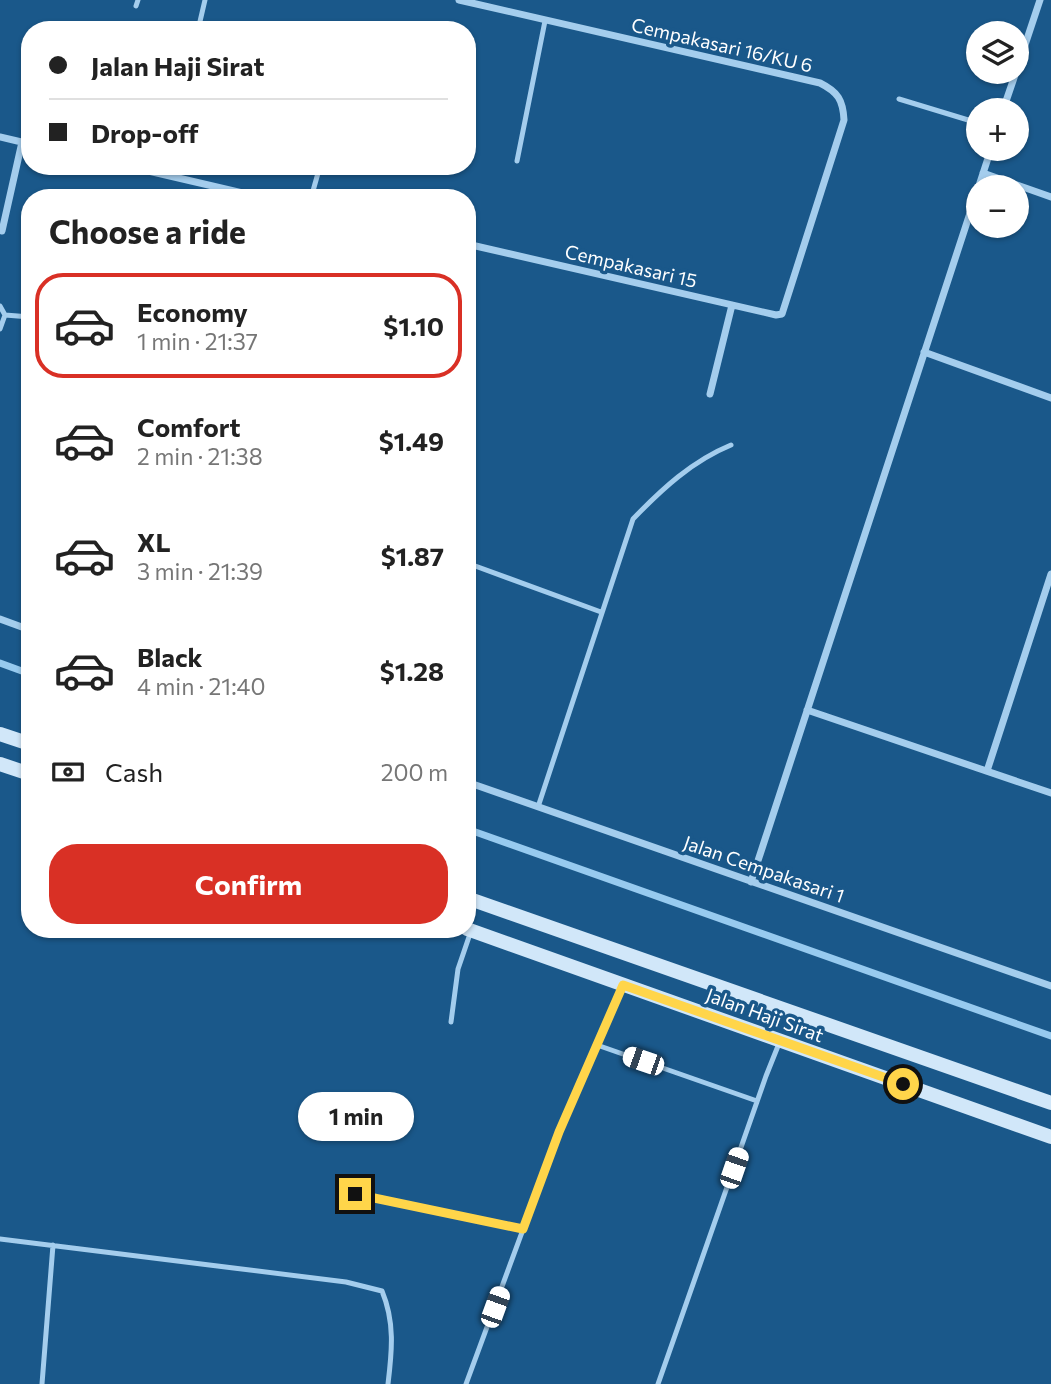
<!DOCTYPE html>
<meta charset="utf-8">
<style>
:root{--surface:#fff;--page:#f6f6f6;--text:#222;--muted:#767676;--line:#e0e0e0;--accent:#d93025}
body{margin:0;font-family:Commissioner,sans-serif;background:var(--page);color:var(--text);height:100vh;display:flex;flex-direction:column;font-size:26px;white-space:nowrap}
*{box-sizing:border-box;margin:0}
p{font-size:23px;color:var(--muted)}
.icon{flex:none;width:38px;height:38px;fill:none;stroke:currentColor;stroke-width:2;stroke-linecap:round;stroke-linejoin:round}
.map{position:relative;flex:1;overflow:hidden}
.drawer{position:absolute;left:21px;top:189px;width:455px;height:749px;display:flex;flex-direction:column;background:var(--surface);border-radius:28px;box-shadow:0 2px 5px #0004}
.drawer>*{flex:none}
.guide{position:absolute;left:21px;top:21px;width:455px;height:154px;border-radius:28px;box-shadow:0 2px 5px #0004;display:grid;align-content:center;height:154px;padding:0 28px;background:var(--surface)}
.buttons{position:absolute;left:966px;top:21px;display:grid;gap:14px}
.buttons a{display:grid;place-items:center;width:63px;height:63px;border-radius:50%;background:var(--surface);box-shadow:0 2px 5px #0004;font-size:35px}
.end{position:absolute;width:32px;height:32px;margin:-16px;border:9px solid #ffd54a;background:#111;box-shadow:0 0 0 4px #111}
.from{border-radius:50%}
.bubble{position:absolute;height:49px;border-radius:24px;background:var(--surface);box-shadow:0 2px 5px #0004;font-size:23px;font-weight:700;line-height:49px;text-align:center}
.car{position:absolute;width:21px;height:42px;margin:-21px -10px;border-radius:9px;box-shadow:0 0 5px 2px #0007;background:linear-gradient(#fff 24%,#345 0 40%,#fff 0 76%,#345 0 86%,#fff 0)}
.guide b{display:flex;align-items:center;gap:24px;height:66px;font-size:26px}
.guide b+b{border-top:2px solid var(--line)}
.guide i{width:18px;height:18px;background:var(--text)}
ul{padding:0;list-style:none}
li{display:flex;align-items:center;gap:21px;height:105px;margin:0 14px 10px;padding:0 14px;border:4px solid transparent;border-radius:28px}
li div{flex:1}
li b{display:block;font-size:26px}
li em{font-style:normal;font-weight:700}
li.current{border-color:var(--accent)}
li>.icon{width:63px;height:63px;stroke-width:1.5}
h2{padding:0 28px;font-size:32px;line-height:84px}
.pay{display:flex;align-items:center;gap:18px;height:77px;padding:0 28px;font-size:26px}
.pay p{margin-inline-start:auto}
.cta{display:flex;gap:14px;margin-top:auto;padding:14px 28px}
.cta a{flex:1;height:80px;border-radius:28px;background:var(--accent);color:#fff;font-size:28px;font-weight:700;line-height:80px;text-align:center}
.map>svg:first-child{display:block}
</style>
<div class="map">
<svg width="1051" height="1384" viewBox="0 0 1051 1384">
<rect width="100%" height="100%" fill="#1a588a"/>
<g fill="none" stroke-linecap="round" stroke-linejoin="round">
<path stroke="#97caef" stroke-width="7" d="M0,663L30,674
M467,829L1051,1036"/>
<path stroke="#a4cded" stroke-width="5" d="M136,6L138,0
M198,30L205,0
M899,99L978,123
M517,161L545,21
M311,198L320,166
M0,306L5,315L0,329
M5,315L30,317
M467,563L601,612
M538,807L633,519C662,489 692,461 731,445
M451,1022L458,969L471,931
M597,1045L757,1101
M355,1194L523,1229
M0,1239L346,1282L382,1291C395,1322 392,1351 388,1384
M42,1384L53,1245
M466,1384L559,1132L623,984
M658,1384L766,1076L780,1041"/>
<path stroke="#a4cded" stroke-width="7" d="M459,0L820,83C838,92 843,100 844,120L782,314L776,315L467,244
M1017,69L1040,0
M1003,110L1016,72
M0,137L30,144
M127,166L264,198
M983,173L1051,197
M2,231L22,142
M924,352L1051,398
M710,394L732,305
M0,619L30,630
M807,710L1051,793
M987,771L1051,574
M467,782L1051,986
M751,882L991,149"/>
<path stroke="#d1e7f9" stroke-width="14" d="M0,734L30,744
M0,764L30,774
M467,898L1051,1103
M467,929L1051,1137"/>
</g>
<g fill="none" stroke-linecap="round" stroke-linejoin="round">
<path stroke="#ffd54a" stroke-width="9" d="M355,1194L523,1229L559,1132L623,985L903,1084"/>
</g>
<g text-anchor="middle" stroke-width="7" stroke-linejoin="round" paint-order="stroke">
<g font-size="19" fill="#fff" stroke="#1a588a">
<text transform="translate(722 45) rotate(13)" y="7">Cempakasari 16/KU 6</text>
<text transform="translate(631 266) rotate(13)" y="7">Cempakasari 15</text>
<text transform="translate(764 869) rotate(19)" y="7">Jalan Cempakasari 1</text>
<text transform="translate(765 1015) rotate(20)" y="7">Jalan Haji Sirat</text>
</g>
</g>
</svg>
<div class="buttons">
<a><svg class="icon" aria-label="layers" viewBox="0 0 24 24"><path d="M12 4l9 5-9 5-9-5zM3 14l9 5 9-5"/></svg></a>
<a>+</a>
<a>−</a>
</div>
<i class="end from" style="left:903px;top:1084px"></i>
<i class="end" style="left:355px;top:1194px"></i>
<div class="bubble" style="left:298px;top:1092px;width:116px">1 min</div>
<i class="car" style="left:643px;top:1061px;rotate:289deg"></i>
<i class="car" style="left:734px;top:1168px;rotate:19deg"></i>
<i class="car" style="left:495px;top:1307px;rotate:20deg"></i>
<div class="guide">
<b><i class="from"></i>Jalan Haji Sirat</b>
<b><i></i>Drop-off</b>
</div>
<section class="drawer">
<h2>Choose a ride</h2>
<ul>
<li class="current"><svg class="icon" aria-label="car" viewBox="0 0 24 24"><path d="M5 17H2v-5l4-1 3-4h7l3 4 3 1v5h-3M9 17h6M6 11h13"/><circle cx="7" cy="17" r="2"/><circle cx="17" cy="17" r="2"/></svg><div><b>Economy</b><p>1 min · 21:37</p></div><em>$1.10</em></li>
<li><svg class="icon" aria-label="car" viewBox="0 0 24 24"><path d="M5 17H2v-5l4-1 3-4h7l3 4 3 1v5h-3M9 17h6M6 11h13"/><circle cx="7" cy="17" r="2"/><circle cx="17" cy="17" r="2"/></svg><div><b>Comfort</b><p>2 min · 21:38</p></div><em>$1.49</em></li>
<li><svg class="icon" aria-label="car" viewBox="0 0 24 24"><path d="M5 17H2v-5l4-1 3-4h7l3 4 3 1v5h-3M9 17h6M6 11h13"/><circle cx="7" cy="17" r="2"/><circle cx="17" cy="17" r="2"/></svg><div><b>XL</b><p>3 min · 21:39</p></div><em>$1.87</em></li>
<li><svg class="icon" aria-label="car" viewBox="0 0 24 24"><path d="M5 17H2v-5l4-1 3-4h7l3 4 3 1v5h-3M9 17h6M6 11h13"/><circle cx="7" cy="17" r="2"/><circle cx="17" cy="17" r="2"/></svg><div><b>Black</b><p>4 min · 21:40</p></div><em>$1.28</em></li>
</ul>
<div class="pay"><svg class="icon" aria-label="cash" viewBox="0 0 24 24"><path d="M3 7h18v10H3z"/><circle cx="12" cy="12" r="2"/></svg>Cash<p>200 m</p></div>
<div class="cta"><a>Confirm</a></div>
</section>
</div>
